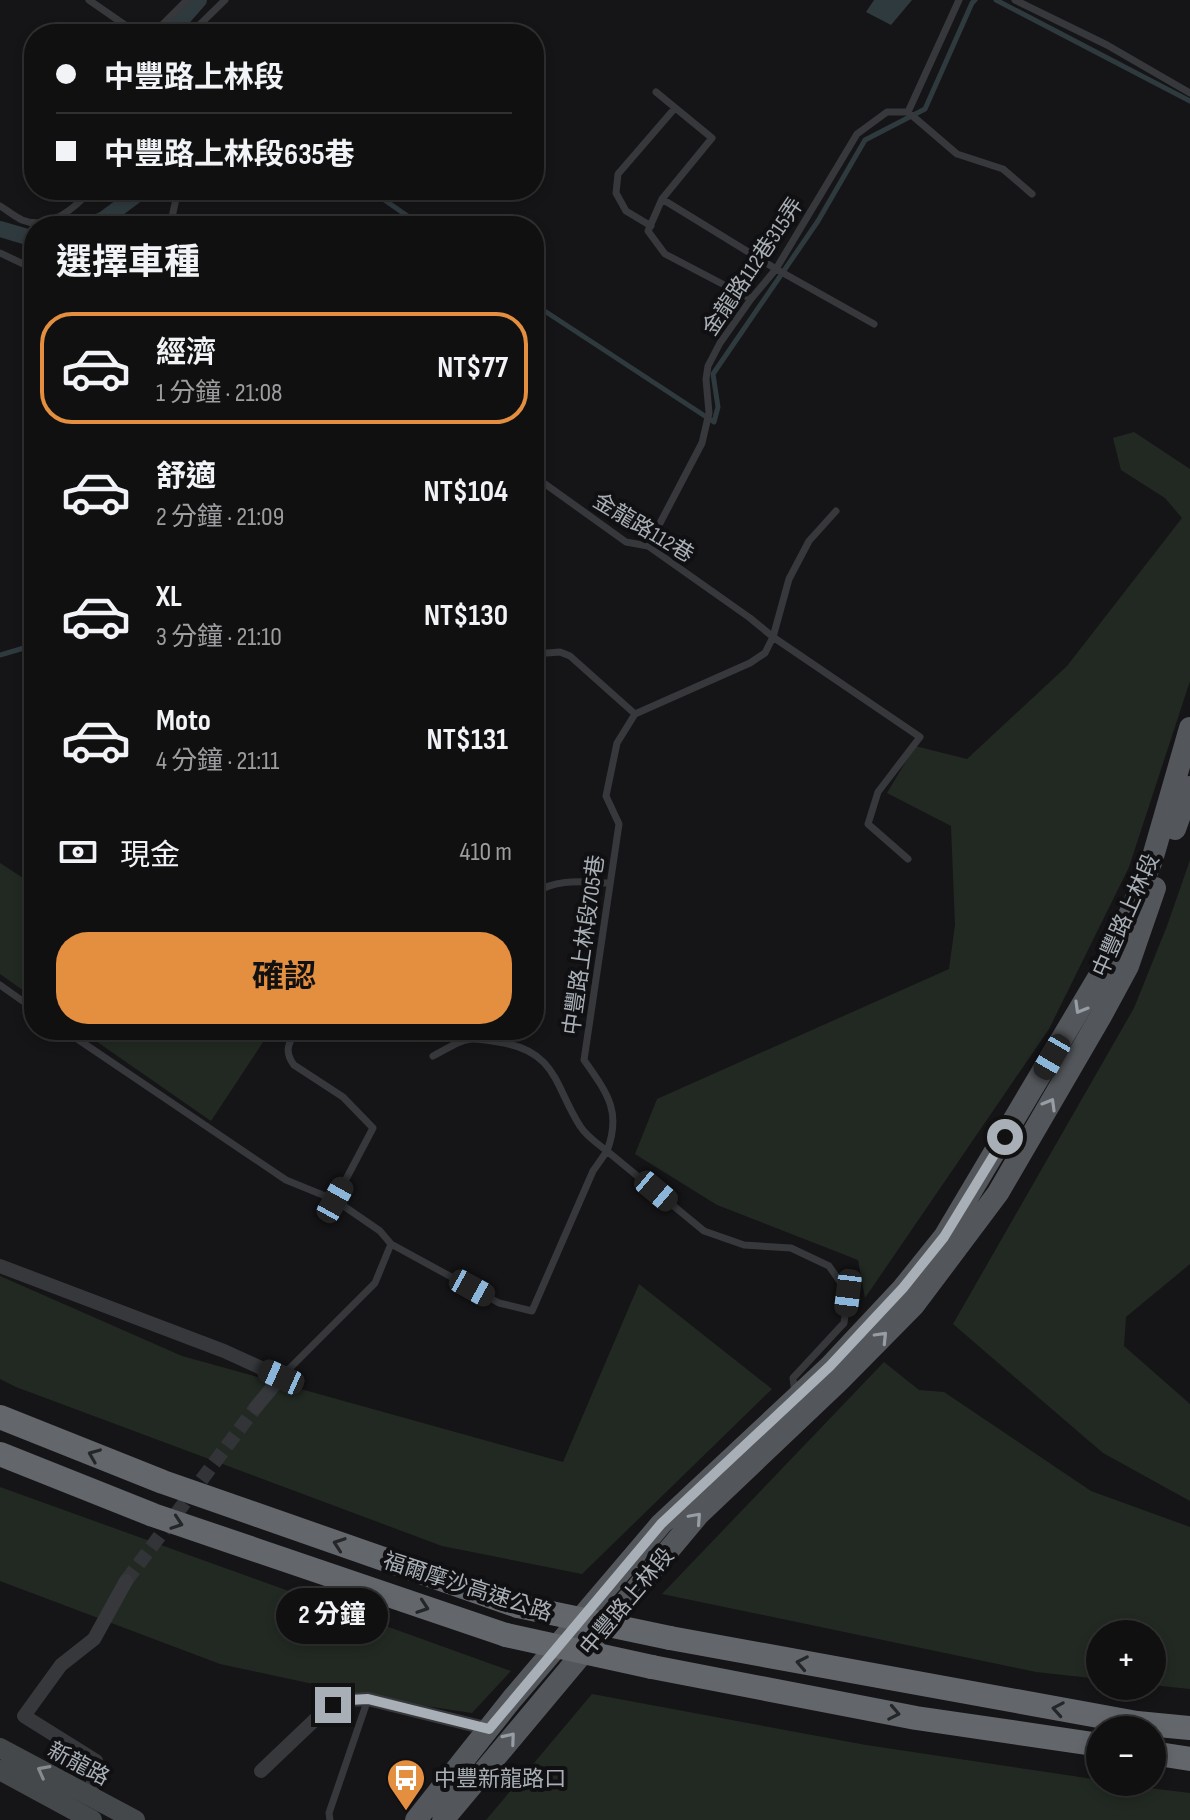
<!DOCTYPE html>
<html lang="zh-TW">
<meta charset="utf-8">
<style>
:root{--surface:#101011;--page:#1e1e1f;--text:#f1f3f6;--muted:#9c9d9f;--line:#303031;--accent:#e48e40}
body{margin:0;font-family:"Sofia Sans Condensed","Noto Sans TC",sans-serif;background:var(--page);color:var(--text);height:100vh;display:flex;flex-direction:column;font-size:30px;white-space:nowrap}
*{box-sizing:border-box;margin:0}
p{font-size:26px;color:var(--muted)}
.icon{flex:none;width:44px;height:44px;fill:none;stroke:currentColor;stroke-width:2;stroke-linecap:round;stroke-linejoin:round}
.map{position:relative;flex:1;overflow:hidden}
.side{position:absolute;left:24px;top:216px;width:520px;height:824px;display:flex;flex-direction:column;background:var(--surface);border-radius:32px;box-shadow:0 4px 12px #0003,0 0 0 2px var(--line)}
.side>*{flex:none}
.guide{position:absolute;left:24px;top:24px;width:520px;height:176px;border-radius:32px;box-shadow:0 4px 12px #0003,0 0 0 2px var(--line);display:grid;align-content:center;height:176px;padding:0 32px;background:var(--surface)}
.tools{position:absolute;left:1086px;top:1620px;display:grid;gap:16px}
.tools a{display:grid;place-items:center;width:80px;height:80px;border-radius:50%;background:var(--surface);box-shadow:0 4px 12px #0003,0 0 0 2px var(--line);font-size:40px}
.end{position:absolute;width:36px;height:36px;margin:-18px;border:10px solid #a8afb6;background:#111;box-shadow:0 0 0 4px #111}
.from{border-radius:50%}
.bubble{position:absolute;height:56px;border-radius:28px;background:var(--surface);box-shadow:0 4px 12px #0003,0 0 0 2px var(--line);font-size:26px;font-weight:700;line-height:56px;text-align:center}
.car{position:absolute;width:24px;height:48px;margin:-24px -12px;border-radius:10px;box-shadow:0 0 6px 2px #0007;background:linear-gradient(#222 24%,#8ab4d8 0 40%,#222 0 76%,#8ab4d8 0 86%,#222 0)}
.guide b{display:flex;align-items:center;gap:28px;height:76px;font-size:30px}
.guide b+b{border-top:2px solid var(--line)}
.guide i{width:20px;height:20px;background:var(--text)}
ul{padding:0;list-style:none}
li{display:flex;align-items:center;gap:24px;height:112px;margin:0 16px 12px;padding:0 16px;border:4px solid transparent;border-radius:32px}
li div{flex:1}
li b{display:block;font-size:30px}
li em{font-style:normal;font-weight:700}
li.selected{border-color:var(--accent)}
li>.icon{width:72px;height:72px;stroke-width:1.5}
h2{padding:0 32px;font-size:36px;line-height:96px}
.pay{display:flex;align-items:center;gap:20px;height:88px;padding:0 32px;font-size:30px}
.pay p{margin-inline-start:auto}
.cta{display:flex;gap:16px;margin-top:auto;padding:16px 32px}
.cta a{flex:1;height:92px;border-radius:32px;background:var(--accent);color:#111;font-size:32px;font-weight:700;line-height:92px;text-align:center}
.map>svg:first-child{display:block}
</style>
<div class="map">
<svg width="1190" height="1820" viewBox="0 0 1190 1820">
<rect width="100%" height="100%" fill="#151517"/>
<path fill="#222922" d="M1134,432L1190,469V681L1129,867L1049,1029L865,1298L858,1260L717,1205L635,1154L657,1099L949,969L955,925L951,826L887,793L915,746L967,759L1067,666L1182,518L1165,498L1121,470L1113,438Z
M1190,860V1264L1126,1317L1124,1346L1190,1404V1501L1103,1453L953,1324L1134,1008L1167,926Z
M0,863L34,885V998L0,974Z
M80,1030H253L263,1042L211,1121Z
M0,1276L182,1356L563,1462L639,1284L772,1389L582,1574L442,1546L16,1387L0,1379Z
M884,1362L919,1390L944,1392L1091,1491L1190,1527V1689L1152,1685V1634H1100V1679L1036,1672L662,1594Z
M0,1487L511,1671L472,1713L392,1701L220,1664L0,1581Z
M592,1694L866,1745L1100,1780V1782L1190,1793V1820H486Z"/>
<path fill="#2f3a3f" d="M874,0H912L891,25L866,12Z"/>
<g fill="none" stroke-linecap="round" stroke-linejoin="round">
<path stroke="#2f3a3f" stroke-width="5" d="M996,0L1190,101
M370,190L422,226
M534,304L714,422L718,407L713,374L818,221L865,140L925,109L972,3L975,0
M0,655L34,645"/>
<path stroke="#2f3a3f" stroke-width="16" d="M169,34L199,0
M89,226L104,219L143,190
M0,229L34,239"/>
<path stroke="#323437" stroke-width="14" stroke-dasharray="14 7" stroke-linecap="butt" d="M126,1581L256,1407"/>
<path stroke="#36383c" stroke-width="7" d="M89,0L138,34
M1015,0L1107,45L1190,93
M159,28L173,34
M153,34L187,0
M190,34L225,0
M656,92L712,138L662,199
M908,112L957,154L1003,169L1032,194
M0,206C7,210 15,217 22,220C49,231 74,209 91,190
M174,226L172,217L178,190
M651,226L626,211L616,193L618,174L675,108
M0,253L34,269
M751,299L665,254L648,231L662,199L776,269L874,324
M534,476L626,542L648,546L750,618L773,637L765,653L750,663L635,714L617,743L606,796L619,824L584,1060C607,1093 622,1111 607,1151L704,1231L744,1245L791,1248L829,1266L848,1293L844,1323L793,1378L795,1393
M836,511L809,541L789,579L773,637L920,737L878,792L868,824L908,859
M648,546L702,443L709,413L706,379L708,366L720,343L751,299L776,269L857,134L887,112H908L959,0
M534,654L560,652L570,656L635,714
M534,893C558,878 582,882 609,883
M0,985L34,1009
M64,1030L286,1180L335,1200L380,1231L391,1244L499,1303L532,1311L593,1171L607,1151C598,1144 586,1136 580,1126C555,1087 557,1053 504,1043C464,1036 469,1037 433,1056
M297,1030C288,1043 284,1052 294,1065L343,1097L373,1128L335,1200
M281,1377L375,1283L391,1244
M330,1820L329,1813L368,1699"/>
<path stroke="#36383c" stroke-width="14" d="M0,1266L224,1351L281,1377L256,1407
M261,1771L323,1712L349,1700L368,1699L489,1729
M91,1796L96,1761L24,1716L61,1665L94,1639L126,1581"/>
<path stroke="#45484b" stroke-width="20" d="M0,1748L135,1820
M0,1770L92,1820"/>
<path stroke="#53565a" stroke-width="22" d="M1175,829L1190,787
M416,1820L512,1699L661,1524L830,1366L903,1288L944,1237L1114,951L1152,860L1190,728
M443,1820L699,1514L839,1381L914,1305L998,1193L1101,1016L1128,966L1155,888"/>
<path stroke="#63676c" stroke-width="24" d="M0,1417L163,1482L518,1606
M0,1454L153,1515L506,1635
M670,1638L1137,1723L1190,1728
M652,1667L916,1718L1100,1745
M1152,1753L1190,1759"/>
<path stroke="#63676c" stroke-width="24" d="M518,1606L670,1638
M506,1635L652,1667"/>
</g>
<defs><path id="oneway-chevron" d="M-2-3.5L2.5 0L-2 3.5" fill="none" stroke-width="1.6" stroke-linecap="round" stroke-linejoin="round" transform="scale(2)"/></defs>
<g stroke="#979da4">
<use href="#oneway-chevron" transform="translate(1080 1008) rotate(120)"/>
<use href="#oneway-chevron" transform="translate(1050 1104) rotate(-60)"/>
<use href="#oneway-chevron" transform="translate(882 1337) rotate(-46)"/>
<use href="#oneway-chevron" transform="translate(696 1518) rotate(-48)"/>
<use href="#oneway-chevron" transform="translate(510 1738) rotate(-50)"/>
</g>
<g stroke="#252628">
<use href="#oneway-chevron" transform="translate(94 1455) rotate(-158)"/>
<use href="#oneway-chevron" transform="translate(177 1523) rotate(19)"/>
<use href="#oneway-chevron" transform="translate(339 1544) rotate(-161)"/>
<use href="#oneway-chevron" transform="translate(423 1607) rotate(19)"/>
<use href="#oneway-chevron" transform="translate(802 1663) rotate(-169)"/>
<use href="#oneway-chevron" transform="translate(1058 1709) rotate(-170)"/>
<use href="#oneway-chevron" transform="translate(894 1713) rotate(11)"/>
</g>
<use stroke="#858b91" href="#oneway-chevron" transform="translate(43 1771) rotate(-152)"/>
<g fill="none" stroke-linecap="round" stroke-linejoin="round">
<path stroke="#a8afb6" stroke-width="10" d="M333,1705L349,1700L368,1699L489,1729L661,1524L830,1366L903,1288L944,1237L1005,1137"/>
</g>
<defs>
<symbol id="bus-pin" viewBox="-11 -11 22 30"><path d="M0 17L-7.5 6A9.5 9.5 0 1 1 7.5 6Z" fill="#e48e40" stroke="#101012"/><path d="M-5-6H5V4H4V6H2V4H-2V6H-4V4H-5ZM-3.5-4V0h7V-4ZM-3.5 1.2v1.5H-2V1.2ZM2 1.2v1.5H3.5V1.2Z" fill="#fff"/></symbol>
</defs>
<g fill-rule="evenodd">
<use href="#bus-pin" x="384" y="1756" width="44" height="60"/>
</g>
<g text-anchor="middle" stroke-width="8" stroke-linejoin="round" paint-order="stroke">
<g font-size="22" fill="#a8afb6" stroke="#101012">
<text transform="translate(752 266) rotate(-56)" y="8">金龍路112巷315弄</text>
<text transform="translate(644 527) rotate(31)" y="8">金龍路112巷</text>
<text transform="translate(1125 915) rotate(-66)" y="8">中豐路上林段</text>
<text transform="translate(583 945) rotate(-82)" y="8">中豐路上林段705巷</text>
<text transform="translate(468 1586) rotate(18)" y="8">福爾摩沙高速公路</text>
<text transform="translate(626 1601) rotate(-50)" y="8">中豐路上林段</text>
<text transform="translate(79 1763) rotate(28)" y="8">新龍路</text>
</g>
<g font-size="22" fill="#a8afb6" stroke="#101012" text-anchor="start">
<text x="434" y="1786">中豐新龍路口</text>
</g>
</g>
</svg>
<div class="tools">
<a>+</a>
<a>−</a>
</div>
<i class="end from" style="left:1005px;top:1137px"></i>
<i class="end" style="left:333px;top:1705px"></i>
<div class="bubble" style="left:276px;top:1588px;width:112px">2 分鐘</div>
<i class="car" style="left:1052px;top:1057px;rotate:210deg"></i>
<i class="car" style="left:656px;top:1191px;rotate:130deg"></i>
<i class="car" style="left:335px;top:1200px;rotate:29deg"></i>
<i class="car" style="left:472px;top:1288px;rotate:119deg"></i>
<i class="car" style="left:848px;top:1293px;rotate:187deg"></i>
<i class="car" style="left:281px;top:1377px;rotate:294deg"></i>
<div class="guide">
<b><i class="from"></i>中豐路上林段</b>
<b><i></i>中豐路上林段635巷</b>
</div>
<section class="side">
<h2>選擇車種</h2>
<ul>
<li class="selected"><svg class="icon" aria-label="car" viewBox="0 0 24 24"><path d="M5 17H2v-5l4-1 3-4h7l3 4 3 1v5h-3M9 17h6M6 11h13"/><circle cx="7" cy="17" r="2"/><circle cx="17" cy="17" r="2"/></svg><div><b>經濟</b><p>1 分鐘 · 21:08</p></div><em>NT$77</em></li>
<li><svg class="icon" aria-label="car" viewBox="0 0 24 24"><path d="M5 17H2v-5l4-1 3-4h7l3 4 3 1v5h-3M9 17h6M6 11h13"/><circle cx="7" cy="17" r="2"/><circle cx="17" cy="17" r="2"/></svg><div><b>舒適</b><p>2 分鐘 · 21:09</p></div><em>NT$104</em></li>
<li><svg class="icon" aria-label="car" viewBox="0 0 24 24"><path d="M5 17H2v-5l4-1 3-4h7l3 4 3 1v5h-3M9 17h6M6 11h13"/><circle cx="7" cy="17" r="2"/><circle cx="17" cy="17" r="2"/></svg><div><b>XL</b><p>3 分鐘 · 21:10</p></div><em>NT$130</em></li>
<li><svg class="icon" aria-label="car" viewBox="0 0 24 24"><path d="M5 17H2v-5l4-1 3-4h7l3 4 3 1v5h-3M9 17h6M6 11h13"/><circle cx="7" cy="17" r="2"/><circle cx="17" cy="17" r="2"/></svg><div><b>Moto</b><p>4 分鐘 · 21:11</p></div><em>NT$131</em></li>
</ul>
<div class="pay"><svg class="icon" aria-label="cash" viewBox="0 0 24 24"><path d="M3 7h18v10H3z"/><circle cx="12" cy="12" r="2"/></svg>現金<p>410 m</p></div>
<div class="cta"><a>確認</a></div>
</section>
</div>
